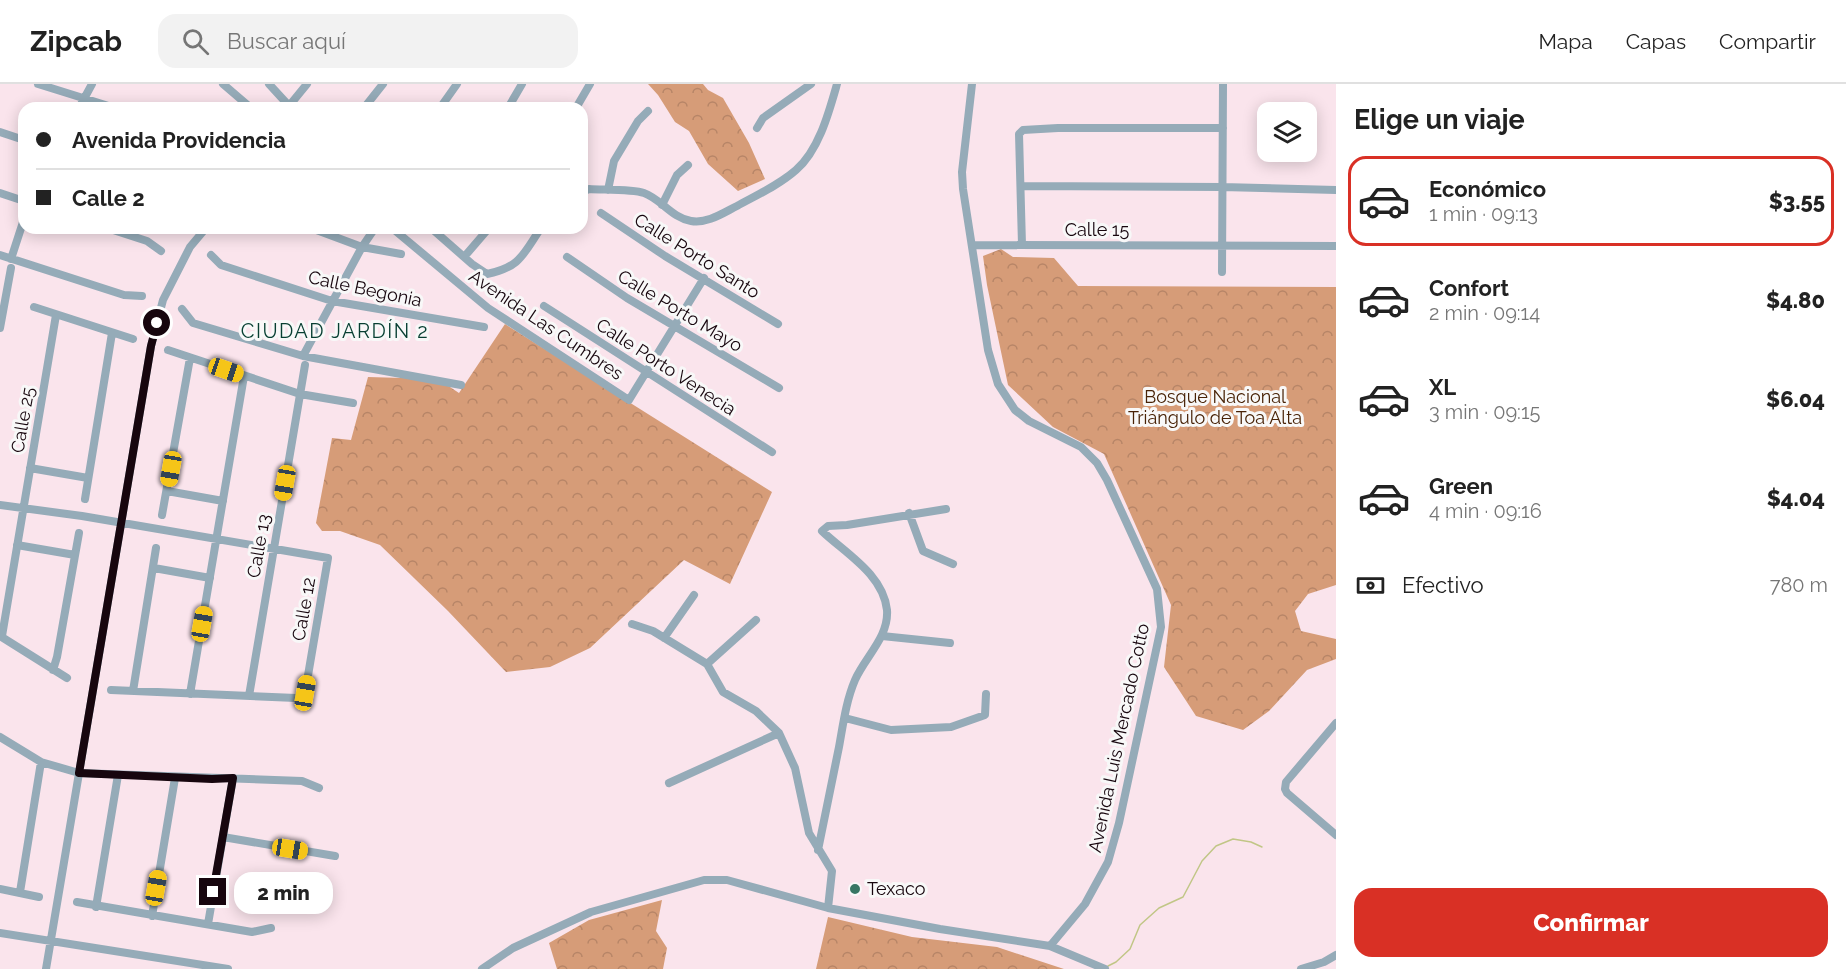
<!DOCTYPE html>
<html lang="es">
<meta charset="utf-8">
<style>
:root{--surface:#fff;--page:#f2f2f2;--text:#222;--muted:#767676;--line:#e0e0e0;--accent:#d93025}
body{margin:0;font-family:Raleway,sans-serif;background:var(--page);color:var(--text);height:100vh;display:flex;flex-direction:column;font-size:22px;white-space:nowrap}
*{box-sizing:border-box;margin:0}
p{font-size:20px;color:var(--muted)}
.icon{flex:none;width:33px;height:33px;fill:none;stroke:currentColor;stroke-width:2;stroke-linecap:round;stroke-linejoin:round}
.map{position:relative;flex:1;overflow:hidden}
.drawer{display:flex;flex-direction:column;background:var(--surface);width:510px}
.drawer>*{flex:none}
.hud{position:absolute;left:18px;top:18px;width:570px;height:132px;border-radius:18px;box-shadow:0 3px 15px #0003;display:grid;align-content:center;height:132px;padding:0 18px;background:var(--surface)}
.buttons{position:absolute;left:1257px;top:18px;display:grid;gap:12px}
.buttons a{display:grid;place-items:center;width:60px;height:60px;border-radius:12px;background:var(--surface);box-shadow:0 3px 15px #0003;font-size:30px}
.end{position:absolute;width:27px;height:27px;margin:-14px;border:8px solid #17060e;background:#fff;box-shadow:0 0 0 3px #fff}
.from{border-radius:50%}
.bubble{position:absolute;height:42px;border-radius:18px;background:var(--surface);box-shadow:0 3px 15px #0003;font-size:20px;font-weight:800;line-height:42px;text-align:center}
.car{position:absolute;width:18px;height:36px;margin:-18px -9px;border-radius:8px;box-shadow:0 0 4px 2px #0007;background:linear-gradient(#f5c518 24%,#345 0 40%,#f5c518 0 76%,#345 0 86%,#f5c518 0)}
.hud b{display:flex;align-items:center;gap:21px;height:57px;font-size:22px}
.hud b+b{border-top:2px solid var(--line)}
.hud i{width:15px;height:15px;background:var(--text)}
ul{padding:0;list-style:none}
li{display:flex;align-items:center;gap:18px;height:90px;margin:0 12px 9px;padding:0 6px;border:3px solid transparent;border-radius:18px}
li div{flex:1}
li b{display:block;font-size:22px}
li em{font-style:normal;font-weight:800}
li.current{border-color:var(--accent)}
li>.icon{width:54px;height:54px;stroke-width:1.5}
h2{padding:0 18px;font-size:27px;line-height:72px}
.pay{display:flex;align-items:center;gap:15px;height:66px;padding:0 18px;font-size:22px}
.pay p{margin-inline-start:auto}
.cta{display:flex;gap:12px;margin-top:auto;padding:12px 18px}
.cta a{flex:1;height:69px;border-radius:18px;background:var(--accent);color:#fff;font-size:24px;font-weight:800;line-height:69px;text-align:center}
header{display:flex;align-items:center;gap:36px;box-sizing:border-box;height:84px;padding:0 30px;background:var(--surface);border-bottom:2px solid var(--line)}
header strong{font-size:28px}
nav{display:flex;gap:33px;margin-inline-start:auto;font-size:21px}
.search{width:420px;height:54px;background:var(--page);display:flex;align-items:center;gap:15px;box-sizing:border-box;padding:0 21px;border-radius:18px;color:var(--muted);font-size:22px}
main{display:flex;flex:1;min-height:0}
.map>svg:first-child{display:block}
</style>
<header>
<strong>Zipcab</strong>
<div class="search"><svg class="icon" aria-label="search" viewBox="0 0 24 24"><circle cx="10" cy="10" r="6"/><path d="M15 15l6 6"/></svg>Buscar aquí</div>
<nav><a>Mapa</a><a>Capas</a><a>Compartir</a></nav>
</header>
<main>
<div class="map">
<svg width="1336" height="885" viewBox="0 0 1336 885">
<defs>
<pattern id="forest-crowns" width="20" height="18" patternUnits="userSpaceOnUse" patternTransform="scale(1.5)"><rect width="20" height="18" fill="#d69c78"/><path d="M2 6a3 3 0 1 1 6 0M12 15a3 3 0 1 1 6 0" fill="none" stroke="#b78567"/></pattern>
</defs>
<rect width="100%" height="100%" fill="#fae4ec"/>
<path fill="url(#forest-crowns)" d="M648,0H703L708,6L723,14L749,59L765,95L738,107L708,80L689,47L675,38L658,11Z
M1001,165L1013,173L1054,174L1078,202L1336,203V501L1308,510L1295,527L1301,547L1336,555V575L1307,586L1269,627L1243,646L1196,632L1164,583L1171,521L1104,370L1053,343L1008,301L987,201L983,172Z
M505,240L772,408L730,500L684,476L590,564L550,583L506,588L448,527L380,461L340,447H322L316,439L332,354L351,356L368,293L438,295L459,309Z
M662,816L656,847L667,864L663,885H557L549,859L589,836Z
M828,833L912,853L997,863L1064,885H816Z"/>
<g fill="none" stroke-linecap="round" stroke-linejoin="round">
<path stroke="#c1c686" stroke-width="1.5" d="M1108,882L1116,878L1130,865L1140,841L1159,824L1183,813L1202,777L1216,762L1233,755L1251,758L1262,763"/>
<path stroke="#95abb8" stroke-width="8" d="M38,0L115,24
M223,0L251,24
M269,0L291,24
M972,0L962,88L963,105L988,266L998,300L1015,326L1029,337L1081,363L1097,379L1107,396L1157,505L1161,543L1119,739L1108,778L1085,820L1050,862
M289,22L307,0
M79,24L92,0
M364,24L383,0
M440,24L457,0
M508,24L522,0
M576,24L590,0
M757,44L763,34L811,0
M0,48L24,56
M1021,102L1222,103L1336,106
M608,106L614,77L638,37L648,27
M582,108L589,105C603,106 632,105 644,109C661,115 672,134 691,137C707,140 723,129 737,122C757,111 779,101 796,86C819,66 829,28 837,0
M0,109L24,117
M662,121L677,91L688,81
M601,129L665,172L778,240
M107,144L147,157L161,167
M311,144L362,163L401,170
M392,144L488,224L629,316L704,194
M431,144L472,180L487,190C521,183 523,170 541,144
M972,161L1336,162
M1022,161L1019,50L1023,46L1058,44H1223
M0,171L124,211L142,212
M211,171L221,181L332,217L484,243
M464,173L489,144
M567,173L627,214L779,304
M11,175L24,135
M1222,188L1223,0
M544,222L772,368
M34,223L133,255
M182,225L193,239L303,272L461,301
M0,244L11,184
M168,266L300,310L353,319
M303,272L362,163L375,144
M30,384L88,394
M167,407L223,417
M85,415L112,249
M0,421L82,432L328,474L305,609L296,614L111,606
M909,429L923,467L953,480
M162,431L190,274
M17,461L75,471
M154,484L210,494
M632,540L653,547L707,580L723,608L756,627L779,649L795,684L809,749L832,787L828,824
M0,552L67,594
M2,552L56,231
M882,552L950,559
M664,554L694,511
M707,580L756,536
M53,586L57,573L79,449
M133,607L156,464
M190,610L244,292
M249,612L305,281
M845,634L891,646L951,643L985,631L986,610
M1336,639L1286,698L1285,705L1287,709L1336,751
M0,653L41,678L79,689L302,697L319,704
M669,699L779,649
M223,753L335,772
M818,766C825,732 832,697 839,663C843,641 846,617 855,596C865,573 889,553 887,526C883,490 845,469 822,447L828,442L847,441L946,425
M0,805L39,813
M20,808L41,678
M77,818L252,848L271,844
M96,823L118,691
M152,832L175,694
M208,840L233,694
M0,849L228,885
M46,885L151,262L163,216L190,163L206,144
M482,885L513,864L591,828L704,796H727L828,824L940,845L1050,862L1105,885
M1301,885L1324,878L1336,871"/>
</g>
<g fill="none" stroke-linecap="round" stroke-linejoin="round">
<path stroke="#17060e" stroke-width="8" d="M157,239L151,262L79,689L212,695L233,694L213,808"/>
</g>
<circle fill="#377664" stroke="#f8f8f8" stroke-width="2" cx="855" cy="805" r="6"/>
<g text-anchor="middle" stroke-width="6" stroke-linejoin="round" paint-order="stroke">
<g font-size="18" fill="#17060e" stroke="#f8f8f8">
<text x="1097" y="152">Calle 15</text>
<text transform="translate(697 172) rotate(32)" y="6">Calle Porto Santo</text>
<text transform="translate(365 205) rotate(12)" y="6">Calle Begonia</text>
<text transform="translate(680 227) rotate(31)" y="6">Calle Porto Mayo</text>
<text transform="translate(546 241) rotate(34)" y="6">Avenida Las Cumbres</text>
<text transform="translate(666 283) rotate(33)" y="6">Calle Porto Venecia</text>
<text transform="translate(23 336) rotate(-80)" y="6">Calle 25</text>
<text transform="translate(259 462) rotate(-80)" y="6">Calle 13</text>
<text transform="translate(304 525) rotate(-80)" y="6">Calle 12</text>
<text transform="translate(1119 654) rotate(-78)" y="6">Avenida Luis Mercado Cotto</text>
</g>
<g font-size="18" fill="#482206" stroke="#f8f8f8">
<text x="1215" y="319">Bosque Nacional<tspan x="1215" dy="21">Triángulo de Toa Alta</tspan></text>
</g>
<g font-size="18" fill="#17060e" stroke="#f8f8f8" text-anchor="start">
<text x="867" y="811">Texaco</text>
</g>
<g font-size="20" letter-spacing="1.5" fill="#073f32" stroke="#f8f8f8">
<text x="335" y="254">CIUDAD JARDÍN 2</text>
</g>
</g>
</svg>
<div class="buttons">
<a><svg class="icon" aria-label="layers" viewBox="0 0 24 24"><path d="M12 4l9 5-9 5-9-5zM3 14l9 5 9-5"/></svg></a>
</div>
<i class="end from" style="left:157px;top:239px"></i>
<i class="end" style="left:213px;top:808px"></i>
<div class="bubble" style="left:234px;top:788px;width:99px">2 min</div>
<i class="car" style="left:226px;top:286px;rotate:109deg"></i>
<i class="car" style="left:171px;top:385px;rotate:190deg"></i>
<i class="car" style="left:285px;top:399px;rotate:190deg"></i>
<i class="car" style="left:202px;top:540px;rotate:10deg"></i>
<i class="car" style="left:305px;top:609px;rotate:10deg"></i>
<i class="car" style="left:290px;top:765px;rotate:99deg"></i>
<i class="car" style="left:156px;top:804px;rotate:10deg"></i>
<div class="hud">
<b><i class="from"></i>Avenida Providencia</b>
<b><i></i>Calle 2</b>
</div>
</div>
<section class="drawer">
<h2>Elige un viaje</h2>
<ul>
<li class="current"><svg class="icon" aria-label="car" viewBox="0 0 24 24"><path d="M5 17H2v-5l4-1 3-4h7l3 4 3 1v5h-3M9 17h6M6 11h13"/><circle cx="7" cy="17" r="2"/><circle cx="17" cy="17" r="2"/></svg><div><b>Económico</b><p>1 min · 09:13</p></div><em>$3.55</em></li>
<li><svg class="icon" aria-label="car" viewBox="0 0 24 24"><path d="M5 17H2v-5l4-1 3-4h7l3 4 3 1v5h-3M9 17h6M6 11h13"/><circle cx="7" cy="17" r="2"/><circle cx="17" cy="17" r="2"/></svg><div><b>Confort</b><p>2 min · 09:14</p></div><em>$4.80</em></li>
<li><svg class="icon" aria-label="car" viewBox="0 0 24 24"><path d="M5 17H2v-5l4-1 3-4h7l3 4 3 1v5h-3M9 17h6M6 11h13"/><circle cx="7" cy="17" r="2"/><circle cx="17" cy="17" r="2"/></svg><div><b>XL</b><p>3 min · 09:15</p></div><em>$6.04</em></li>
<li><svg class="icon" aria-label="car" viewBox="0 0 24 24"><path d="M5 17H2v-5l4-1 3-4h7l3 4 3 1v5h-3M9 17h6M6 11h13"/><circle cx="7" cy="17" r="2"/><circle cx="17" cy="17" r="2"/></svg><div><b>Green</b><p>4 min · 09:16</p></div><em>$4.04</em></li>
</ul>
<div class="pay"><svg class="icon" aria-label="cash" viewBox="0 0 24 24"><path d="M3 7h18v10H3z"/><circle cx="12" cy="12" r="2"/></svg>Efectivo<p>780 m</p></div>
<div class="cta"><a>Confirmar</a></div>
</section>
</main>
